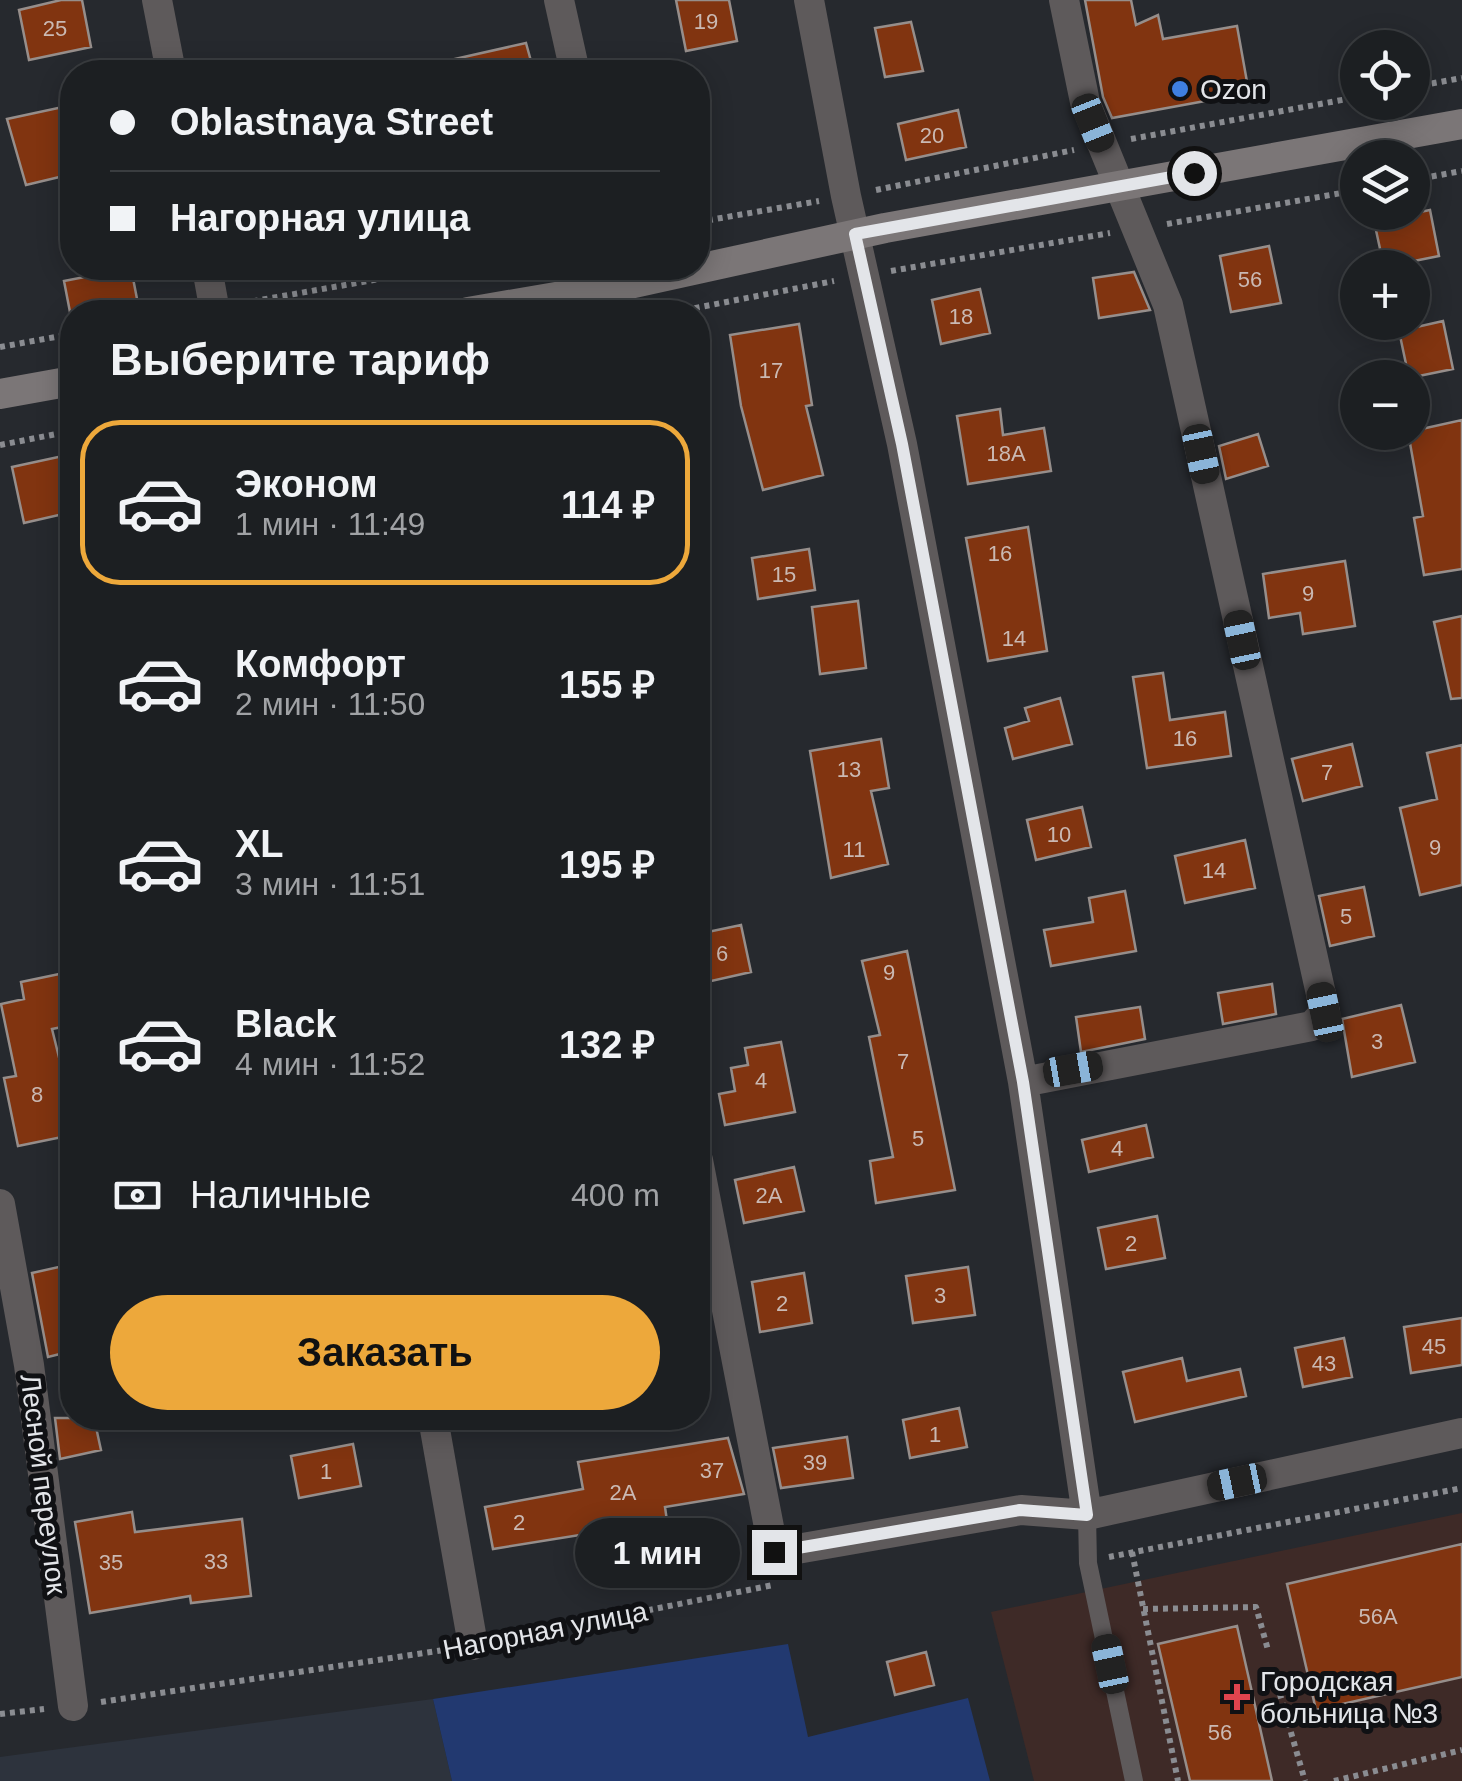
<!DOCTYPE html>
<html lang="ru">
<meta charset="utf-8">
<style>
:root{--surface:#1c1f22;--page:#292c2f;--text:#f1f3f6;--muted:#a0a2a5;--line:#3a3d40;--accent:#eda83b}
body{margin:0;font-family:Arial,sans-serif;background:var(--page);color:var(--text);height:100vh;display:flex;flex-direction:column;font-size:38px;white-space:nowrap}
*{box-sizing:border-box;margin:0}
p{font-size:32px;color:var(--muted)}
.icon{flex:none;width:55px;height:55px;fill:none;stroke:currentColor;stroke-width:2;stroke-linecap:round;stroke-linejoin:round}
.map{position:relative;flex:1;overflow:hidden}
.details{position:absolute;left:60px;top:300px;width:650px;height:1130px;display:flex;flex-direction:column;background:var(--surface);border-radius:40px;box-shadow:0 5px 25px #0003,0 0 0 2px var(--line)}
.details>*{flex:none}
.guide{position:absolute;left:60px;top:60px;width:650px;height:220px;border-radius:40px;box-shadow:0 5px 25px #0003,0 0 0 2px var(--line);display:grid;align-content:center;height:220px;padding:0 50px;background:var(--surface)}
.controls{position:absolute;left:1340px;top:30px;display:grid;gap:20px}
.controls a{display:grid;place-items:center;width:90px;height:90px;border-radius:50%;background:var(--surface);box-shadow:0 5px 25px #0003,0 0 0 2px var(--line);font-size:50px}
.end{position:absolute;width:45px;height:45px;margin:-22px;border:12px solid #e3e5e9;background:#111;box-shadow:0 0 0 5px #111}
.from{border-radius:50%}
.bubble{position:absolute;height:70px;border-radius:35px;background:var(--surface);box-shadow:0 5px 25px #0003,0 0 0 2px var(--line);font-size:32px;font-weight:600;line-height:70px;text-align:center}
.car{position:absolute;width:30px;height:60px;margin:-30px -15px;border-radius:12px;box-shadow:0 0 8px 2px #0007;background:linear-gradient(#222 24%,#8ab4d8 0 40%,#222 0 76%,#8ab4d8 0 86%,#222 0)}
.guide b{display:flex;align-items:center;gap:35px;height:95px;font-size:38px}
.guide b+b{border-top:2px solid var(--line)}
.guide i{width:25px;height:25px;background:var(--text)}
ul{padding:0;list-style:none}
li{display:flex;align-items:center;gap:30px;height:165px;margin:0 20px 15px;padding:0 30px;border:5px solid transparent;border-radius:40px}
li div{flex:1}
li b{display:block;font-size:38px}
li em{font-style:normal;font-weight:600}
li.active{border-color:var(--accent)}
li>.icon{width:90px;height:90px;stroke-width:1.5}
h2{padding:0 50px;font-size:45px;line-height:120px}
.pay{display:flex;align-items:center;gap:25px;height:110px;padding:0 50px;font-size:38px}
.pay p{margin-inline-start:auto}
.cta{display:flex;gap:20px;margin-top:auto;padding:20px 50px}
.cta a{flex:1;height:115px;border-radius:60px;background:var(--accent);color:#111;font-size:40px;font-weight:600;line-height:115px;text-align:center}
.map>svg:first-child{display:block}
</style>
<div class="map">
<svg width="1462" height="1781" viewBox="0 0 1462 1781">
<rect width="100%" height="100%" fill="#26292e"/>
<path fill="#2d333d" d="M433,1699L452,1781H0V1757Z"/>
<path fill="#3e2a27" d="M1462,1513V1781H1034L991,1612Z"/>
<path fill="#223970" d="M788,1644L808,1737L968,1698L990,1781H452L433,1699Z"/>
<path fill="#813410" stroke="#968e8b" stroke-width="2.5" d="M61,0H82L91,47L29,60L19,10Z
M676,0H729L737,41L686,51Z
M1085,0H1131L1136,25L1158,15L1163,39L1237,26L1249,93L1112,118L1103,97Z
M911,22L923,71L885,77L875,28Z
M526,43L534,72H447L446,61Z
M72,105V174L26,185L7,119Z
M958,110L966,147L906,160L898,124Z
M1430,210L1439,256L1384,267L1374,221Z
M1269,246L1281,303L1231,312L1220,256Z
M131,268L138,304L70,312L64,281Z
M1134,272L1150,310L1099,318L1093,278Z
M980,289L990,333L941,344L932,300Z
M1443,321L1453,369L1409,378L1399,331Z
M799,324L812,405L806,406L823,475L763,490L741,406L730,335Z
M1000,409L1003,435L1044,428L1051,471L968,484L957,416Z
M1462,420V569L1424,575L1414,518L1423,516L1408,432Z
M1258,434L1268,466L1226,479L1219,446Z
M72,454V512L24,523L12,467Z
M1028,527L1047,651L988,661L966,538Z
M809,549L815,590L758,599L752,558Z
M1345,561L1355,626L1303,634L1300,613L1269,618L1263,574Z
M858,601L866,668L820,674L812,607Z
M1462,616V698L1451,699L1434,622Z
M1163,673L1170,720L1225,712L1231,756L1147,768L1133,677Z
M1060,698L1072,744L1013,759L1005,728L1029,721L1025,708Z
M881,739L889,788L871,791L888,864L831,878L810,751Z
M1352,744L1362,786L1303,801L1292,759Z
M1462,745V885L1420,895L1400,808L1437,799L1427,753Z
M1082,807L1091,847L1036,860L1027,820Z
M1245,840L1255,888L1185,903L1175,856Z
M1364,887L1374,936L1330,946L1319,896Z
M1125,891L1136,951L1051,966L1044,930L1093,922L1089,898Z
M741,925L751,972L698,984V934Z
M907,951L955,1190L876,1203L870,1161L893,1157L869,1037L880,1035L862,961Z
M64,973L72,1025L52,1029L72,1110V1135L18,1146L4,1078L16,1076L1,1004L24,999L21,982Z
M1272,984L1276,1014L1223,1024L1218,993Z
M1401,1005L1415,1062L1352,1077L1342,1019Z
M1140,1007L1145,1039L1081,1052L1076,1017Z
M781,1042L795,1112L725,1125L719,1094L735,1091L731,1068L748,1065L745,1048Z
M1146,1125L1153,1157L1089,1172L1082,1140Z
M794,1167L804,1211L744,1223L735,1180Z
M1157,1216L1165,1258L1106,1269L1098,1228Z
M72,1264V1351L48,1357L32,1273Z
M968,1267L975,1315L913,1323L906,1276Z
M804,1273L812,1323L760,1332L752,1282Z
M1462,1318V1365L1411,1373L1404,1327Z
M1344,1338L1352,1377L1303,1387L1295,1348Z
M1182,1358L1187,1381L1240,1369L1246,1396L1135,1422L1123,1372Z
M959,1408L967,1447L910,1458L903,1420Z
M55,1418H94L101,1450L60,1459Z
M847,1437L853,1478L781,1488L773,1448Z
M728,1438L744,1494L665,1507L667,1521L493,1549L485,1507L583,1489L578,1462Z
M353,1444L361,1486L299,1498L291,1456Z
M132,1512L135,1532L242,1519L251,1596L191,1603L190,1596L90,1613L75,1522Z
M1462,1544V1677L1316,1710L1287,1584Z
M1237,1626L1272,1781H1190L1158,1644Z
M926,1652L934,1685L895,1695L887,1662Z"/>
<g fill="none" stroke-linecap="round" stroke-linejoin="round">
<path stroke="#8a8c91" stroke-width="6" stroke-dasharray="5 5" stroke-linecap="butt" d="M1412,87L1462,78
M1131,139L1358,97
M1412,180L1462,171
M876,190L1074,150
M698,222L819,201
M1167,224L1358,190
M891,271L1110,233
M243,303L442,268
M675,312L834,281
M0,347L72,334
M0,445L72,431
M1132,1552L1178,1781
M1109,1557L1462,1488
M1143,1609L1256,1607L1268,1650
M501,1640L773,1585
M1277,1684L1305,1781
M101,1702L444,1650
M0,1714L44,1709
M1334,1781L1462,1750"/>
<path stroke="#5e5a5b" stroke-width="18" d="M1087,1515L1088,1563L1134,1781"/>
<path stroke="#5e5a5b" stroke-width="30" d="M157,0L171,72
M559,0L575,72
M809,0L846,196L902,444L1023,1082L1087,1515
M207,268L215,312
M1023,1082L1312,1026L1325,1012L1168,305L1085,102L1064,0
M698,1160L774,1553L1021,1510L1087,1515L1462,1433
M0,1204L29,1365L73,1706
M433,1418L473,1645"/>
<path stroke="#7b7677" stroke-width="30" d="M468,312L620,286L885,228L1462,124
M0,394L72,381"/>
</g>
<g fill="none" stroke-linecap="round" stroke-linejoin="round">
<path stroke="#e3e5e9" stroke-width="12" d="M774,1552L1020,1510L1087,1515L1023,1082L902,444L855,234L1194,173"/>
</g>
<circle fill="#3f7fe0" stroke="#101114" stroke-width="4" cx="1180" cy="89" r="10"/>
<path fill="#e0444e" stroke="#101114" stroke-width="4" d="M1232 1682h10v10h10v10h-10v10h-10v-10h-10v-10h10z"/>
<g text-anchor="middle" stroke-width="10" stroke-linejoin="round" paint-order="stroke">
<g font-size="22" fill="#cab9b3">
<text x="706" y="29">19</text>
<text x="55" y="36">25</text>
<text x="932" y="143">20</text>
<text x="1250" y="287">56</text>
<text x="961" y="324">18</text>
<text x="771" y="378">17</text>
<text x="1006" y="461">18А</text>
<text x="1000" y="561">16</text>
<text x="784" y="582">15</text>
<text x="1308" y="601">9</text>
<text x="1014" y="646">14</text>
<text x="1185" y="746">16</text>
<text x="849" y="777">13</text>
<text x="1327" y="780">7</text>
<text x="1059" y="842">10</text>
<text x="1435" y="855">9</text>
<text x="854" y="857">11</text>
<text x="1214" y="878">14</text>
<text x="1346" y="924">5</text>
<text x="722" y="961">6</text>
<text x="889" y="980">9</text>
<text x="1377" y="1049">3</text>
<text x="903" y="1069">7</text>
<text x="761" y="1088">4</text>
<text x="37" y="1102">8</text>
<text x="918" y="1146">5</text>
<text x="1117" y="1156">4</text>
<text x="769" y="1203">2А</text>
<text x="1131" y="1251">2</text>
<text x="940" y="1303">3</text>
<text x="782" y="1311">2</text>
<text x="1434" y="1354">45</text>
<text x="1324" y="1371">43</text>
<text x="935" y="1442">1</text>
<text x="815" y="1470">39</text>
<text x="712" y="1478">37</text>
<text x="326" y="1479">1</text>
<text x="623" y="1500">2А</text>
<text x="519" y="1530">2</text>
<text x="216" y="1569">33</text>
<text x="111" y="1570">35</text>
<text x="1378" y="1624">56А</text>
<text x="1220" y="1740">56</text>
</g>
<g font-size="28" fill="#e3e5e9" stroke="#101114" text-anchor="start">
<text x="1200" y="99">Ozon</text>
<text x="1260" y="1691">Городская<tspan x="1260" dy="32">больница №3</tspan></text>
</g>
<g font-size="28" fill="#e3e5e9" stroke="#101114">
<text transform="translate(44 1484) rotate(83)" y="10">Лесной переулок</text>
<text transform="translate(545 1630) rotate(-11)" y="10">Нагорная улица</text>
</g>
</g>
</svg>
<div class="controls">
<a><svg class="icon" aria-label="locate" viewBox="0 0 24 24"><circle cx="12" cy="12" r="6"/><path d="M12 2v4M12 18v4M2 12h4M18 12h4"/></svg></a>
<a><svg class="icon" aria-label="layers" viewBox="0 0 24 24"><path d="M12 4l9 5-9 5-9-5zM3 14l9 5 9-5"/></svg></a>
<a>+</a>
<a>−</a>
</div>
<i class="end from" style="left:1194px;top:173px"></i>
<i class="end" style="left:774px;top:1552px"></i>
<div class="bubble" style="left:575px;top:1518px;width:165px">1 мин</div>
<i class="car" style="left:1093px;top:123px;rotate:158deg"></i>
<i class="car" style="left:1201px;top:454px;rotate:168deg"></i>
<i class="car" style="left:1242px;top:640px;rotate:348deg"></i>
<i class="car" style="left:1325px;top:1012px;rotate:348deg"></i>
<i class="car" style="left:1073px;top:1069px;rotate:80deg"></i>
<i class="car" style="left:1237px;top:1482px;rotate:258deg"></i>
<i class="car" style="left:1110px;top:1664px;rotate:348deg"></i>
<div class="guide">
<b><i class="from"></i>Oblastnaya Street</b>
<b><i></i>Нагорная улица</b>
</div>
<section class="details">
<h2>Выберите тариф</h2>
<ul>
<li class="active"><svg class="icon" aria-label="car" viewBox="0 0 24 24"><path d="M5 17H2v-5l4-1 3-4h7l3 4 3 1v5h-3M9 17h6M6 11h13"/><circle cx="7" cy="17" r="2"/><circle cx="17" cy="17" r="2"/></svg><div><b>Эконом</b><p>1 мин · 11:49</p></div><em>114 ₽</em></li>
<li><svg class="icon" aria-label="car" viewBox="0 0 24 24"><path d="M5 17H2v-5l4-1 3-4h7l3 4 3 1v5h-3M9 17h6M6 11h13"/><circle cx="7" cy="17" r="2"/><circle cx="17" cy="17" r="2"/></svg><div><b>Комфорт</b><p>2 мин · 11:50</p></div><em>155 ₽</em></li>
<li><svg class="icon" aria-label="car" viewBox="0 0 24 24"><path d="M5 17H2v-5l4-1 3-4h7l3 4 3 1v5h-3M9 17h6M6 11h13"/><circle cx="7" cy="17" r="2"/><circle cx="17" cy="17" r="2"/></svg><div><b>XL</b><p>3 мин · 11:51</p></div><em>195 ₽</em></li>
<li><svg class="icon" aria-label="car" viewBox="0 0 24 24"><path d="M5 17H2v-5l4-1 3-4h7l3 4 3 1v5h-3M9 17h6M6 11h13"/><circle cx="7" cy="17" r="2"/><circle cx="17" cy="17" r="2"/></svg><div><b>Black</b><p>4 мин · 11:52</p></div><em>132 ₽</em></li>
</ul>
<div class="pay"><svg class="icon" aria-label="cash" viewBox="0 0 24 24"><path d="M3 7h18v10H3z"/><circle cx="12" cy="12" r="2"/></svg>Наличные<p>400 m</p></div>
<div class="cta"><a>Заказать</a></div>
</section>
</div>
